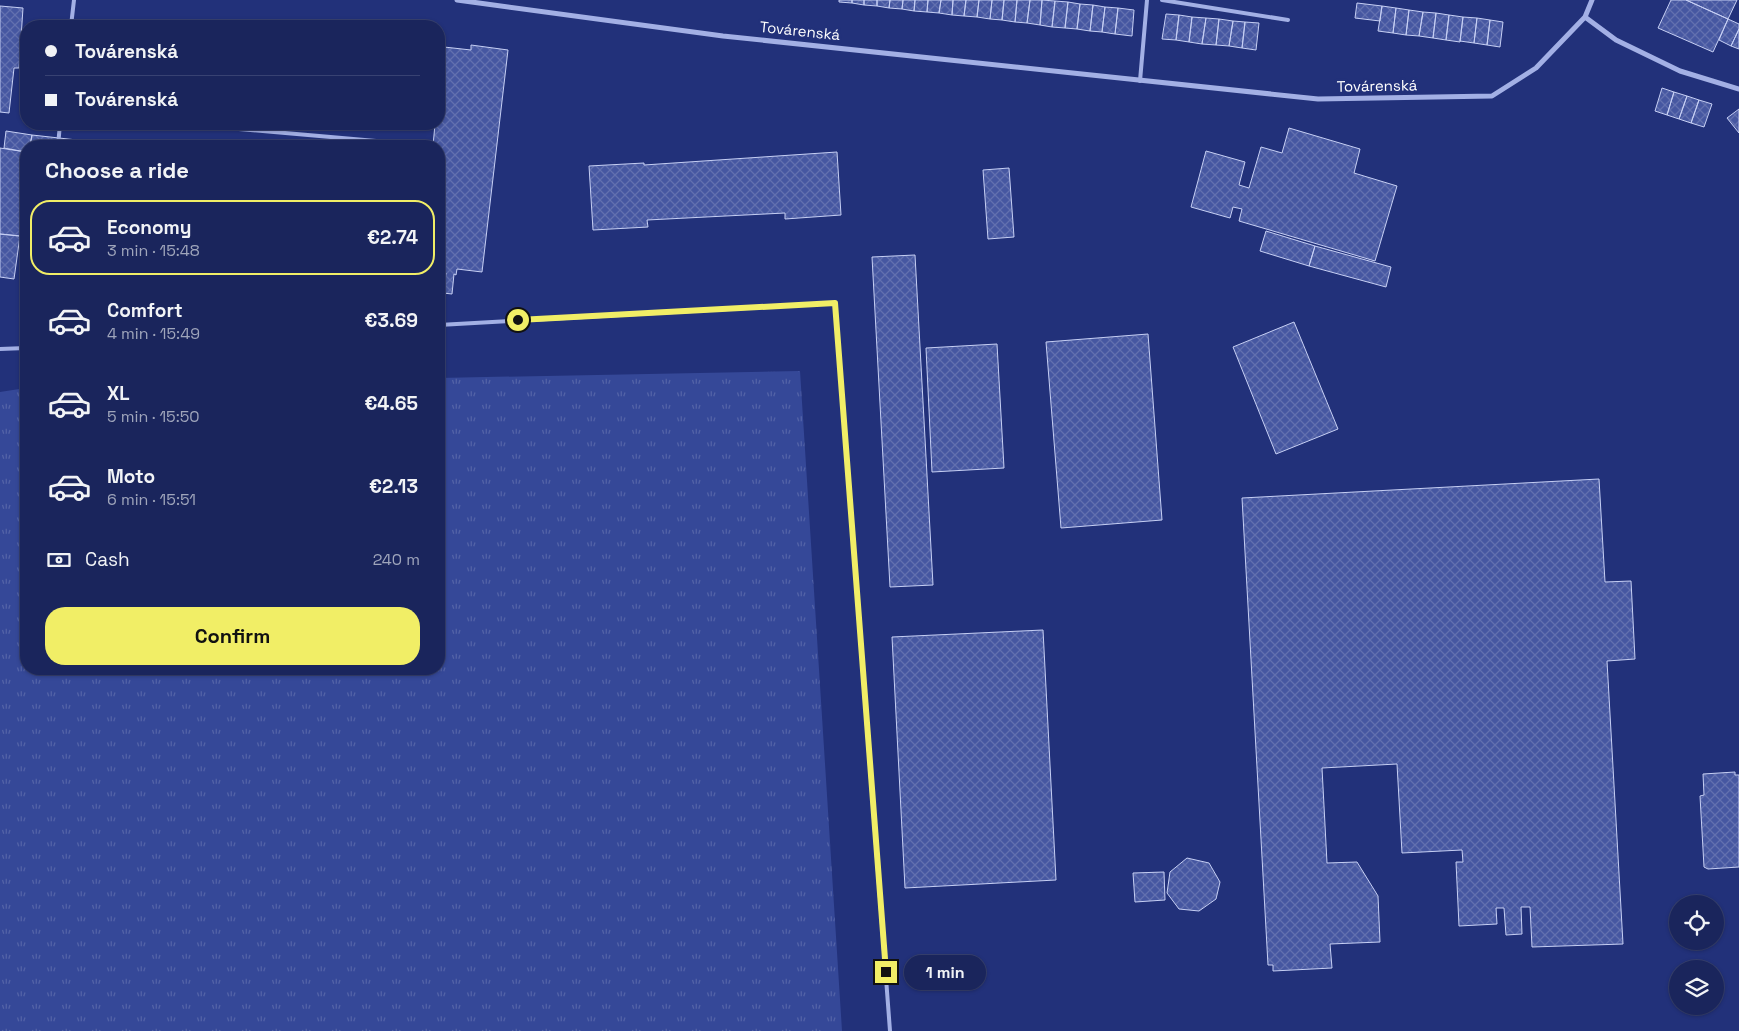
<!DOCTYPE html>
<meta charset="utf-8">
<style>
:root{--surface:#1a255c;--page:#232d62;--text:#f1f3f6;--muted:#9fa5bb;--line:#384272;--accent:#f1ee66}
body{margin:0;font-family:"Space Grotesk",sans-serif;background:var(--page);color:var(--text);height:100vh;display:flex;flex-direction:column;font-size:19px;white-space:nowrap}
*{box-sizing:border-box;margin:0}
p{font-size:16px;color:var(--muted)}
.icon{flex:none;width:28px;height:28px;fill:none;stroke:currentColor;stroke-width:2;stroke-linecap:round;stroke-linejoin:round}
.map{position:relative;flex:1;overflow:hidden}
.details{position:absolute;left:20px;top:140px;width:425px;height:535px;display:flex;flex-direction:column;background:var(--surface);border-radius:20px;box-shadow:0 1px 4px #0004,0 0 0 1px var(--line)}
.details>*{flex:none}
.top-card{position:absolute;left:20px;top:20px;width:425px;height:110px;border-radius:20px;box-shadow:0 1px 4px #0004,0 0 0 1px var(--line);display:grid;align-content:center;height:110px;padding:0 25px;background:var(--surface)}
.fabs{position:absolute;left:1669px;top:895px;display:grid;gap:10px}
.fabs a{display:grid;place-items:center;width:55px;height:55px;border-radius:50%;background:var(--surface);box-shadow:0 1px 4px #0004,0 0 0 1px var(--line);font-size:25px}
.end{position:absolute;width:22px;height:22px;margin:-11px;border:6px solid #f1ee66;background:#111;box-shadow:0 0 0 2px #111}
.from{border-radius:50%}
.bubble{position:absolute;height:35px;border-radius:18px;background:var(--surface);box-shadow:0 1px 4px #0004,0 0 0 1px var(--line);font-size:16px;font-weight:800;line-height:35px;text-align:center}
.top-card b{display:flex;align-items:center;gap:18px;height:48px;font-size:19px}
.top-card b+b{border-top:1px solid var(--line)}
.top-card i{width:12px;height:12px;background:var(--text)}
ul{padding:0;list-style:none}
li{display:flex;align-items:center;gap:15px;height:75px;margin:0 10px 8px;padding:0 15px;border:2px solid transparent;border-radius:20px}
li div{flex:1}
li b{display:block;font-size:19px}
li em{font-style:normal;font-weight:800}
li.active{border-color:var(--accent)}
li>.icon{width:45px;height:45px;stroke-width:1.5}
h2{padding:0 25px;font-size:22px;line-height:60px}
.pay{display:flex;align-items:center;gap:12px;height:55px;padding:0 25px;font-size:19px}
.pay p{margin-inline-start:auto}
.cta{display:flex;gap:10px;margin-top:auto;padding:10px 25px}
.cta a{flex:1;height:58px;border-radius:20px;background:var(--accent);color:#111;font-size:20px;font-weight:800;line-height:58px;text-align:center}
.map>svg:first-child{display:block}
</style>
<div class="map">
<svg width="1739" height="1031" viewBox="0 0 1739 1031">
<defs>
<pattern id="grass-tufts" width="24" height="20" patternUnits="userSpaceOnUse" patternTransform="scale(1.25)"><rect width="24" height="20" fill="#354898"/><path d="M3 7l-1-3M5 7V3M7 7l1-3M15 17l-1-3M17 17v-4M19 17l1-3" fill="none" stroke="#5363a7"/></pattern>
<pattern id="building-cross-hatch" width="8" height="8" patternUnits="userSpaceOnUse" patternTransform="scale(1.25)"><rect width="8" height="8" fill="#4657a1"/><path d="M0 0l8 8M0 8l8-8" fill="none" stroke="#6270af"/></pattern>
</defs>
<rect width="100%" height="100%" fill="#22317a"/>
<path fill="url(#grass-tufts)" d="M800,371L842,1031H0V392L26,388V669H439V378Z"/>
<path fill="url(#building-cross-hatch)" stroke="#c6cff4" d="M839,0H852V3L839,2Z
M852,0H864V5L852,3Z
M864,0H877V6L864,5Z
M877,0H890L889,8L877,6Z
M890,0H903L902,9L889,8Z
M903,0H915L914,11L902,9Z
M915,0H928L927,12L914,11Z
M928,0H941L939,13L927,12Z
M941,0H953L952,15L939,13Z
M953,0H966L964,16L952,15Z
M966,0H979L977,17L964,16Z
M979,0H992L990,19L977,17Z
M992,0H1004L1002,20L990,19Z
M1004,0H1017L1015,22L1002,20Z
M1017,0H1030L1027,23L1015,22Z
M1030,0H1042L1040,25L1027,23Z
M1042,0L1055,1L1052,27L1040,25Z
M1671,0H1686L1728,19L1713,52L1658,28Z
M1686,0H1737L1728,19Z
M1055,1L1068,2L1065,28L1052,27Z
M1068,2L1080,4L1077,29L1065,28Z
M1357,3L1382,6L1380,21L1355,18Z
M1080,4L1093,5L1090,31L1077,29Z
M1093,5L1105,7L1102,32L1090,31Z
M0,6L23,8L19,68H14L9,113L0,112Z
M1382,6L1396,8L1393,33L1378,31Z
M1105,7L1118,8L1115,34L1102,32Z
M1118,8L1134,10L1132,36L1115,34Z
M1396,8L1409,10L1406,35L1393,33Z
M1409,10L1423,12L1419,36L1406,35Z
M1423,12L1436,13L1433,38L1419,36Z
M1436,13L1449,15L1446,40L1433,38Z
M1166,14L1179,15L1176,40L1162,39Z
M1179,15L1192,17L1189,42L1176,40Z
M1449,15L1463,17L1460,42L1446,40Z
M1192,17L1206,18L1202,44L1189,42Z
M1463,17L1477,18L1474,43L1460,41Z
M1206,18L1219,19L1216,45L1202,44Z
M1477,18L1490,20L1487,45L1474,43Z
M1219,19L1233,21L1229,46L1216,45Z
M1728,19L1739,24V29L1731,46L1719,40Z
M1490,20L1503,22L1500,47L1487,45Z
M1233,21L1245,22L1242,48L1229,46Z
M1245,22L1259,23L1256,50L1242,48Z
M1739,29V49L1731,46Z
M471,45L508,50L482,272L457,269L456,275L454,274L452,294L443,293L446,273L439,272V146H433L435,124H439V94L444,47L471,50Z
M1662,88L1674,92L1667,115L1655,111Z
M1674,92L1687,96L1679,119L1667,115Z
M1687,96L1699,100L1691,123L1679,119Z
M1699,100L1712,104L1704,127L1691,123Z
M1739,109V133L1727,118Z
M1289,128L1360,149L1354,173L1397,186L1375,261L1239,221L1242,209L1233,207L1230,218L1191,207L1206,151L1245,162L1239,185L1249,188L1261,147L1282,153Z
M6,131L32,135L30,146H26V152L4,148Z
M32,135L104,143V146H30Z
M104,143L129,146H104Z
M0,148L26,152V180L20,236L0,234Z
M837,152L841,215L785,219V213L647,220L648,227L593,230L589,166L644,163V165Z
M1009,168L1014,237L988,239L983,170Z
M1266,231L1315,246L1309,266L1260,251Z
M0,234L20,236L14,279L0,277Z
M1315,246L1391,267L1386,287L1309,266Z
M915,255L933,585L890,587L872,257Z
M1294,322L1338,429L1276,454L1233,347Z
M1148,334L1162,520L1061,528L1046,342Z
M997,344L1004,468L932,472L926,348Z
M1599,479L1605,582L1631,581L1635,659L1607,661L1623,944L1532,947L1530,907H1521L1522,934L1506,935L1504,908H1496L1497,924L1459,926L1456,862H1463L1462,850L1402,853L1397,764L1322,768L1327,863L1357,862L1378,896L1380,942L1330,944L1332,968L1273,971V965H1268L1242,498Z
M1043,630L1056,880L905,888L892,637Z
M1735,772V775H1739V867L1708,869L1704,867L1700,796L1704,795L1703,774Z
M1187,858L1209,863L1220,882L1216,899L1199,911L1179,909L1167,893L1170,872Z
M1164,872L1165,900L1135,902L1133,873Z"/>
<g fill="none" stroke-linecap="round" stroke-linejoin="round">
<path stroke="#a3b0e5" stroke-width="4" d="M1162,0L1288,20
M71,26L74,0
M1140,81L1147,0
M181,124L376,141
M58,146L60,124
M439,325L835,303L890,1031
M0,349L26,348"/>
<path stroke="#a3b0e5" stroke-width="5" d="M457,0L723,36L1318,99L1492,96L1536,68L1585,17L1592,0
M1585,17L1616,40L1680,71L1739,89"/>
</g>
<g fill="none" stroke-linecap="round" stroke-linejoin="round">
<path stroke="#f1ee66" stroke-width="6" d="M518,320L835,303L886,972"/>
</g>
<g text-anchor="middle" stroke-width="5" stroke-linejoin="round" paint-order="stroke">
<g font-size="15" fill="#fff" stroke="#22317a">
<text transform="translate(800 31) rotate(6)" y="5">Továrenská</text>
<text transform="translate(1377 86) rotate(-1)" y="5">Továrenská</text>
</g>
</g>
</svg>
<div class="fabs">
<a><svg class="icon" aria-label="locate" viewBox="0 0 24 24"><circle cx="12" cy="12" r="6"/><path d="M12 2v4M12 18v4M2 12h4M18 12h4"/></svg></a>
<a><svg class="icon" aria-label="layers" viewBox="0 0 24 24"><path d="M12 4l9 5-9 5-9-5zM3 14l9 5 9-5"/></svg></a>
</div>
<i class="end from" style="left:518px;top:320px"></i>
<i class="end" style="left:886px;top:972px"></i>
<div class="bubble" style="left:904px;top:955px;width:82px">1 min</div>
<div class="top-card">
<b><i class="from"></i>Továrenská</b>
<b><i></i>Továrenská</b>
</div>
<section class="details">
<h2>Choose a ride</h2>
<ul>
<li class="active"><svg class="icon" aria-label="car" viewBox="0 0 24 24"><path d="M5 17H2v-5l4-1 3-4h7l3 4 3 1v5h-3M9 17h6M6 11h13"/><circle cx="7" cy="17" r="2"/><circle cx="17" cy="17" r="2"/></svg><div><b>Economy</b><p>3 min · 15:48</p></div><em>€2.74</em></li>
<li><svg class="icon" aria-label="car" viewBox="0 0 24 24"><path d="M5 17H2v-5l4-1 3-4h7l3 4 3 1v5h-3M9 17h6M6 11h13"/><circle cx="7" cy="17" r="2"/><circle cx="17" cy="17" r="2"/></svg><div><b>Comfort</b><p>4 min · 15:49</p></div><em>€3.69</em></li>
<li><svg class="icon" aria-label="car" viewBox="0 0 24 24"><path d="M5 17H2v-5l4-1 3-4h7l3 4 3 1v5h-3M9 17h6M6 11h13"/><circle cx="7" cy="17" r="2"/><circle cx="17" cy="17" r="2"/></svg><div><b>XL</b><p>5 min · 15:50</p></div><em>€4.65</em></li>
<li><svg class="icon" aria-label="car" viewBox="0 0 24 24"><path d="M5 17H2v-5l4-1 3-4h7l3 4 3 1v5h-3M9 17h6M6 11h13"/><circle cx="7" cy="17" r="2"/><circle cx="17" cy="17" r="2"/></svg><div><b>Moto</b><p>6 min · 15:51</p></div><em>€2.13</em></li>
</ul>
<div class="pay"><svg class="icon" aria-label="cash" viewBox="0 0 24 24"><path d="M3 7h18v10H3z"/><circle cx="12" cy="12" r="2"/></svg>Cash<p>240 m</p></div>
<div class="cta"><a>Confirm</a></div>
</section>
</div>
